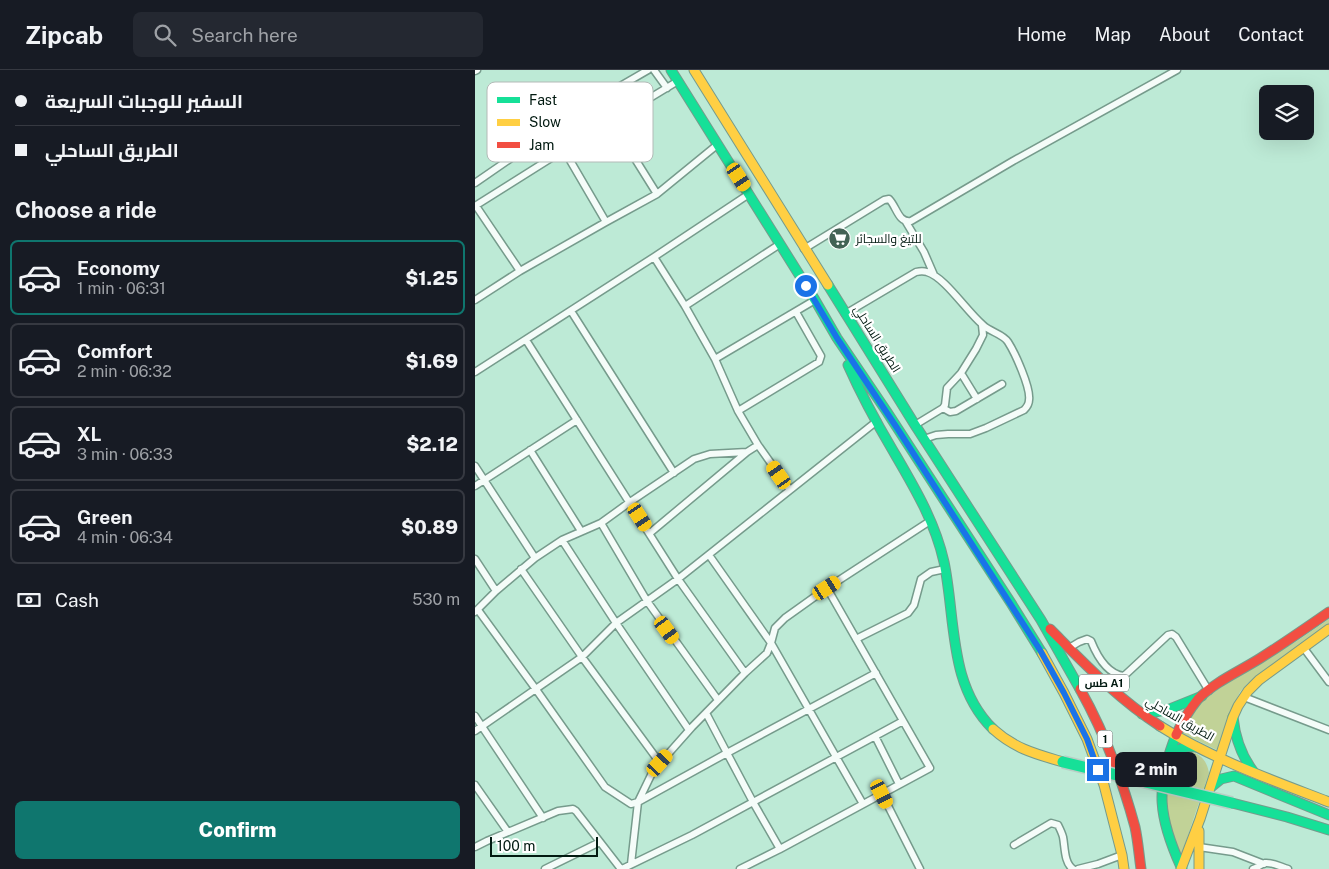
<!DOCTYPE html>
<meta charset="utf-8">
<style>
:root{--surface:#171b24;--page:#242831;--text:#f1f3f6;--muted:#9ea1a6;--line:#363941;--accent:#0f766e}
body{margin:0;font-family:"Public Sans",Cairo,sans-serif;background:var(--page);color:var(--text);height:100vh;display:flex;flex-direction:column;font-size:19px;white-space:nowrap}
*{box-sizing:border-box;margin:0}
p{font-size:16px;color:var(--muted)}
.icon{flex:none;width:28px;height:28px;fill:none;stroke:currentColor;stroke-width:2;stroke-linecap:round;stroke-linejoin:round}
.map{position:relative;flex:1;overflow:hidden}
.details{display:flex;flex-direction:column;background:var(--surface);width:475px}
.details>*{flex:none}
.banner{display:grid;align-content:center;height:110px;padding:0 15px;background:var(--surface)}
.tools{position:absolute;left:784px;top:15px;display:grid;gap:10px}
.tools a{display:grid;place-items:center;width:55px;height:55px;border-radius:8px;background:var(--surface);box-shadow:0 5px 20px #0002;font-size:25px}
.scale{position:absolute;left:15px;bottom:12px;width:108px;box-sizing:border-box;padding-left:5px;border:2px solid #011910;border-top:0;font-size:14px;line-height:18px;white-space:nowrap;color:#011910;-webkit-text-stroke:4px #fff;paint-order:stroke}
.end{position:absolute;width:22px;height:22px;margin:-11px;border:6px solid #1a73e8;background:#fff;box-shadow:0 0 0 2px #fff}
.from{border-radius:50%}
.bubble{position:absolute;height:35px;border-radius:8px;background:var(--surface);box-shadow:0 5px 20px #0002;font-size:16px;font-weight:800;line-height:35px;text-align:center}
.car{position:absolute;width:15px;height:30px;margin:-15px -8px;border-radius:6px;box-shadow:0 0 4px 1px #0007;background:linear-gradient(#f5c518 24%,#345 0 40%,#f5c518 0 76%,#345 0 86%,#f5c518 0)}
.banner b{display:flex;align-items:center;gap:18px;height:48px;font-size:19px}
.banner b+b{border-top:1px solid var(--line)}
.banner i{width:12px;height:12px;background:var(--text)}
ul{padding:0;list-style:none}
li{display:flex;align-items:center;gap:15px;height:75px;margin:0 10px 8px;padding:0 5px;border:2px solid var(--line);border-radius:8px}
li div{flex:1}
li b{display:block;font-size:19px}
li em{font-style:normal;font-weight:800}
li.on{border-color:var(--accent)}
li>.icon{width:45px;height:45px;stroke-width:1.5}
h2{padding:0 15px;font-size:22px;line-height:60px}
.pay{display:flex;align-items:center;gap:12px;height:55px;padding:0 15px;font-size:19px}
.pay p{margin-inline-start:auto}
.button{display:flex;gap:10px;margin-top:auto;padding:10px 15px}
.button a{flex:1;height:58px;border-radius:8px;background:var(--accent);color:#fff;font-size:20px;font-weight:800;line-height:58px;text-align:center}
header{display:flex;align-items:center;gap:30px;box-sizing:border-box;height:70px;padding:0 25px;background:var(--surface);border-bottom:1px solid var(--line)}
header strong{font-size:24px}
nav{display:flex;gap:28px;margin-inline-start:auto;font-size:18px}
.search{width:350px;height:45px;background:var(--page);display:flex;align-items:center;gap:12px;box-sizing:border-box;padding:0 18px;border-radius:8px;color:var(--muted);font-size:19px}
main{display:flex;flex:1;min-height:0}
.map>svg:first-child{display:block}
</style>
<header>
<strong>Zipcab</strong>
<div class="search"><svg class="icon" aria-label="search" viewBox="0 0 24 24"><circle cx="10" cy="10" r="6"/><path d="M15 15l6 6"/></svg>Search here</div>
<nav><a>Home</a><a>Map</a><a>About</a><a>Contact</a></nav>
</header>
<main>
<section class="details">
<div class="banner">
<b><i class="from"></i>السفير للوجبات السريعة</b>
<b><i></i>الطريق الساحلي</b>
</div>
<h2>Choose a ride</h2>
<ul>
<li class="on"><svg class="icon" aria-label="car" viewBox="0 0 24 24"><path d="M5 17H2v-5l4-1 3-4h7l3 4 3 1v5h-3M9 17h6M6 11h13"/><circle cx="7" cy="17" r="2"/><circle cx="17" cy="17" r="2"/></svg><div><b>Economy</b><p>1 min · 06:31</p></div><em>$1.25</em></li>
<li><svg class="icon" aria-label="car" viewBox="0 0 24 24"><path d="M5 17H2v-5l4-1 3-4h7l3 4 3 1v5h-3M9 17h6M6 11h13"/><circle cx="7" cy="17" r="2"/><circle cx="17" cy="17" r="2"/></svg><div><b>Comfort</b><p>2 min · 06:32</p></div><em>$1.69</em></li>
<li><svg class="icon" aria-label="car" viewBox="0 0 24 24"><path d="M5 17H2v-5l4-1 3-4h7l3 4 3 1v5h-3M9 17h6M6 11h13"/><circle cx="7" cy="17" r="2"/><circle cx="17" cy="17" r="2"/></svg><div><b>XL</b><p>3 min · 06:33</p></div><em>$2.12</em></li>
<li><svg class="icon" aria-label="car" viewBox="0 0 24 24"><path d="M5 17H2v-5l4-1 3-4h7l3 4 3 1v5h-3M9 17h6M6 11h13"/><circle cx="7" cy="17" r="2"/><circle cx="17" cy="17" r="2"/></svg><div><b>Green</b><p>4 min · 06:34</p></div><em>$0.89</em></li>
</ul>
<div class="pay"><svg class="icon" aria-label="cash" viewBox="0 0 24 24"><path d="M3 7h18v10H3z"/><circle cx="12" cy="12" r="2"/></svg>Cash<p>530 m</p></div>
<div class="button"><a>Confirm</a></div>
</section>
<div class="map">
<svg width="854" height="799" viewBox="0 0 854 799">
<rect width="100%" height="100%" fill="#bdead6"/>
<path fill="#c1d297" d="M854,549V555L772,614L765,622L754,645L742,680L707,663L718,642L729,630L750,614L822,571Z
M714,681C726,684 732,691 734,703L706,786C703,780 699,774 697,768C691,753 687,702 697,689C701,684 708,683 714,681Z"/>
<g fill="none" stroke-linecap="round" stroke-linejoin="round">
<defs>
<path id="street" d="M179,0L192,18
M0,1L2,0
M137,52L182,124
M89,80L131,152
M0,113L116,33L173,0
M0,136L89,80L203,11
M1,136L45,201
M431,152L449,182L459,205
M329,179L409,130L414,129C422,137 423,153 436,151L538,91L702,0
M0,230L45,201L131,152L182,124L242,75
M210,236L305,174
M96,241L199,403
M370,244L441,202C445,201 449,201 452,202C470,207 492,242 508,255C515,262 528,264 533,272C540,283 556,318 554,330C554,334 551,338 549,340L511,358L495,364H473L461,365L449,369
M51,270L203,509L270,603
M240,289L340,230
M0,302L179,187L274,124
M486,303L502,329
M468,338L475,342L481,341L527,314
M263,341L344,292L346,286L321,242
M440,355L468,338L470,335L472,318L486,303L501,279L508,265L507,255
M283,375L315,420
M55,380L106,461
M0,396L60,488
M0,416L102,350
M126,453L172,531L243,630
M175,463L272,382
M87,470L141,553L214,660
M0,489L21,521
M46,499L107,587L185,693
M352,518L455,451
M3,540L60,618L130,717L156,734L163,732L252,683L278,732L305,779L265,799
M0,542L21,521L60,488L87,470L126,453L155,432L219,389L235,384L272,382L283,375L263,341L240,289L210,236L179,187
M381,569L433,543L439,535L446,509L456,502L470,499
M828,577L854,612
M594,578L604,572L612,569L616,571C622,586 632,604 649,606L693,565L697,564L701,567L734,621
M769,627L854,660
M231,643L252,683L401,603
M0,646L68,748
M0,661L107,587L141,553L203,509L402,351
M400,666L424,714
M0,715L33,762
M407,724L445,799
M539,775L576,753L583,755C585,759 587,763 588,767C590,777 589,793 598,799
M0,777L12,771L83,741L98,739L101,741L146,799
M724,777L758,782L789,794
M305,779C355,752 405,725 455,698L352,518L310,548L300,558L296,573L388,734
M156,794L163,732L178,701L217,657L270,603L292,583L296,573L234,485
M70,799L125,772
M147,799L217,765L428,651
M603,799L623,794L647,785
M778,799C782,798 786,794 790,793C797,792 806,797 813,799"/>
<path id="fast" d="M196,0L340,230L362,268L412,342L536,533L567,583
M353,215L440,355L566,550L605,619
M373,295C386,324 401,352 417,379C438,415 460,451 469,492C481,549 473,615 518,659
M667,644L692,640L727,626
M758,647C760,667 766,685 778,701
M701,665C680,718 683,747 707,799
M693,687C701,679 709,676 721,677
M735,718L746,709L759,706L854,745
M757,733L812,747L854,760"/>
<path id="slow" d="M219,0L353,215
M567,583L589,623L612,669L629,715L647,785L649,799
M685,656C737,689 797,710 854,732
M518,659C540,679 561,684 588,692
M745,687L758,647L763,636L773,621L784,610L854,559
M724,761V799
M706,799L725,749L745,687"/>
<path id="jam" d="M575,559C610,594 643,629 685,656
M605,619C629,662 647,709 660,757C663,771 664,785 666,799
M701,665C707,652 714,640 723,629C740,612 763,602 784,589C808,574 831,558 854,542"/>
</defs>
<use href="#street" stroke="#769b8c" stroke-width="9"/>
<use href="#fast" stroke="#769b8c" stroke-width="11"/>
<use href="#slow" stroke="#769b8c" stroke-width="11"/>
<use href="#jam" stroke="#769b8c" stroke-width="11"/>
<use href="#street" stroke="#f5fcf9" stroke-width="6"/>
<use href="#fast" stroke="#16e098" stroke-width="9"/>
<use href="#slow" stroke="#ffcf43" stroke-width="9"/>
<use href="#jam" stroke="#f24e42" stroke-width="9"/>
<defs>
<path id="fast-bridge" d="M588,692L757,733"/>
</defs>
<use href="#fast-bridge" stroke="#b9cec5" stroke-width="14" stroke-linecap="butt"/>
<use href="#fast-bridge" stroke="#16e098" stroke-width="11"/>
</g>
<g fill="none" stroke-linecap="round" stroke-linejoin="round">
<path stroke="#1a73e8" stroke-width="6" d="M331,216L362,268L422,358L565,580L589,623L612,669L623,700"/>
</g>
<defs>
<symbol id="supermarket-disc" viewBox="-11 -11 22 22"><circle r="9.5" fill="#436255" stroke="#fff"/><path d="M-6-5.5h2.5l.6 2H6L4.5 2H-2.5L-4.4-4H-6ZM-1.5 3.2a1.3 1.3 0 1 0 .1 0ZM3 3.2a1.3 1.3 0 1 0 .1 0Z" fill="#fff"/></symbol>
</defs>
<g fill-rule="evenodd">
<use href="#supermarket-disc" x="352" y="156" width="25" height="25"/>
</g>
<g text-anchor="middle" stroke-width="4.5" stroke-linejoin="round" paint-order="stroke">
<g fill="#fff" stroke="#4d5e58" stroke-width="1">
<rect x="604" y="604.5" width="50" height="17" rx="4"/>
<rect x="622.5" y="660.5" width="15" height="17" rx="4"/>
</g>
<g font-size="11" font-weight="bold" fill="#011910">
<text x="629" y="617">طس A1</text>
<text x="630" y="673">1</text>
</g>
<g font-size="12" fill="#011910" stroke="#fff" text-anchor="start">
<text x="381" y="173">للتيغ والسجائر</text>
</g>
<g font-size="12" fill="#011910" stroke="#fff">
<text transform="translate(402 269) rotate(58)" y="4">الطريق الساحلي</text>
<text transform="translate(705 649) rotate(30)" y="4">الطريق الساحلي</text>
</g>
</g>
<rect x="12" y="12" width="166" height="80" rx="8" fill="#fff" stroke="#b3bab7" stroke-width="1"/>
<rect x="22" y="27" width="23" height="6" fill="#16e098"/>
<rect x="22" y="49" width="23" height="7" fill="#ffcf43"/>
<rect x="22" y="72" width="23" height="6" fill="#f24e42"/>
<g font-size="14" fill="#011910">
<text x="54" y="35">Fast</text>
<text x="54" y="57">Slow</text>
<text x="54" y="80">Jam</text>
</g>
</svg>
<div class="tools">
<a><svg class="icon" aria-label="layers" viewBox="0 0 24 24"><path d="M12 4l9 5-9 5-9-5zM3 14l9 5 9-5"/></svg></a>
</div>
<div class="scale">100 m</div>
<i class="end from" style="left:331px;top:216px"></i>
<i class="end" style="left:623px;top:700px"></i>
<div class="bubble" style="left:640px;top:682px;width:82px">2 min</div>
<i class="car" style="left:264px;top:107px;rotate:147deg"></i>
<i class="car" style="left:304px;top:405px;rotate:325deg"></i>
<i class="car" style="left:165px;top:447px;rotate:147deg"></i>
<i class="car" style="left:352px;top:518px;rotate:57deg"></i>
<i class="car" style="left:192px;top:560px;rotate:144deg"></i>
<i class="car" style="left:185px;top:693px;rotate:42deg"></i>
<i class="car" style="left:407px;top:724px;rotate:153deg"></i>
</div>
</main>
